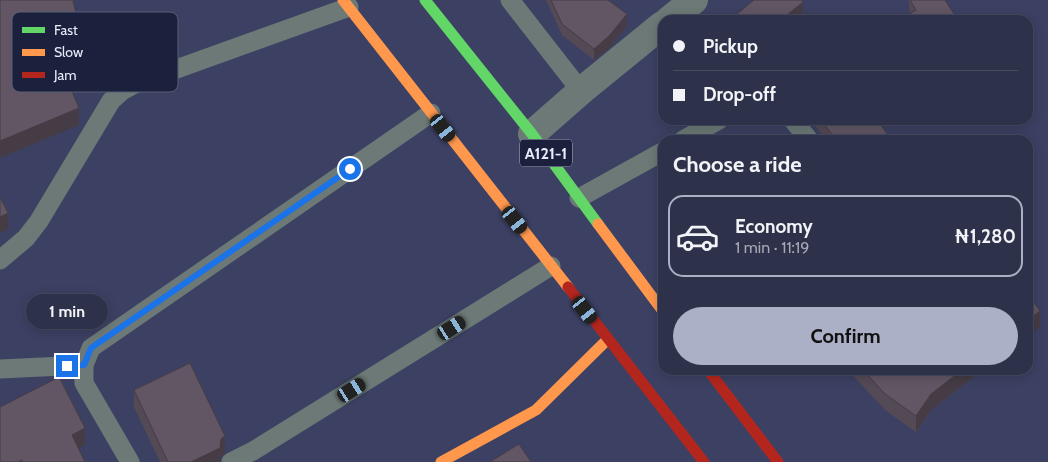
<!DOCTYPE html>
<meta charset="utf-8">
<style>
:root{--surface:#2d314a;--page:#353951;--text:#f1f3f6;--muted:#a7a9b5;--line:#484c62;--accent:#abb0c6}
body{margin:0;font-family:Cabin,sans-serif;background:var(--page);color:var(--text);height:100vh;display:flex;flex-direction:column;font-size:19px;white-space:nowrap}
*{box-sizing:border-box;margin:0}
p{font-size:16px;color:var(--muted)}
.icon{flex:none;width:28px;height:28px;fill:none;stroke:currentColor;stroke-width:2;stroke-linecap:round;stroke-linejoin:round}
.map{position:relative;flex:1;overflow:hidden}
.drawer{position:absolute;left:658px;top:135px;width:375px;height:240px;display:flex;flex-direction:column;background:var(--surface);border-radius:15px;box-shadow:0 2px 12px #0003,0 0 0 1px var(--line)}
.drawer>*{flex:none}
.top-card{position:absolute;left:658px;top:15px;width:375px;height:110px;border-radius:15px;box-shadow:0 2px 12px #0003,0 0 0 1px var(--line);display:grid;align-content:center;height:110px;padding:0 15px;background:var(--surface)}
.end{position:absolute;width:22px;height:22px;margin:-11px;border:6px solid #1a73e8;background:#fff;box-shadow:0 0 0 2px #fff}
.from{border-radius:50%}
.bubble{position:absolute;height:35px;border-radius:18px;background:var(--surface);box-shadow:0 2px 12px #0003,0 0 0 1px var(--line);font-size:16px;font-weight:700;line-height:35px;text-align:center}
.car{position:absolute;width:15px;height:30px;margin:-15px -8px;border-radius:6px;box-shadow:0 0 4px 1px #0007;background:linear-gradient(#222 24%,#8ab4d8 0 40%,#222 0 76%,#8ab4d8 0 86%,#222 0)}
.top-card b{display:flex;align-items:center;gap:18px;height:48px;font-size:19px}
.top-card b+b{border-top:1px solid var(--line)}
.top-card i{width:12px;height:12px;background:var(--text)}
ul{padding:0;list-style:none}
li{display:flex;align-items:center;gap:15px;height:82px;margin:0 10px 8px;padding:0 5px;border:2px solid transparent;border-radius:15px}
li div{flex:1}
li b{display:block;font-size:19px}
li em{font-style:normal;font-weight:700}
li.current{border-color:var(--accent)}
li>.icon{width:45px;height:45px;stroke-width:1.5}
h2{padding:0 15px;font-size:22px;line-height:60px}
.cta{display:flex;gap:10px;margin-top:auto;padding:10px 15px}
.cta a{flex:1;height:58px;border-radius:30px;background:var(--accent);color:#111;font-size:20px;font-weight:700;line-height:58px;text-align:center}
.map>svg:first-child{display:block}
</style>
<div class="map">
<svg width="1048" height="462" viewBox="0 0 1048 462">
<rect width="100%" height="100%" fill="#3c4163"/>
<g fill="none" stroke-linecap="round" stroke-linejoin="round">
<path stroke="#6c7976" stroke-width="19" d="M510,0L581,91
M793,120L809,140
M683,140L719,120
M579,198L662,152
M0,260L26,238L39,221L111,101L122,91L135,84L349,7
M0,369L84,365
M130,462L84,383V365L91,348L431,113
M231,462L253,451L551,266"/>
<path stroke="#6c7976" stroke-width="28" d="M669,20L694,0
M532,134L581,91L662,25"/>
<path stroke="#63d668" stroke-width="11" d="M425,0L532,134L598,224"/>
<path stroke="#ff974d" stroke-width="11" d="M343,0L568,287
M598,224L662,310
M441,462L536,410L608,339"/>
<path stroke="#b3261e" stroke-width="11" d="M568,287L704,462
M708,370L778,462"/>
</g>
<path fill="#544a56" d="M546,0H608L627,26L609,48L594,60L562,35Z
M909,0H945L910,13L909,10Z
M811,120H877L891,140H826Z
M848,370H983L931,410L916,432L885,410Z
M134,390L225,453L221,456V462H160L134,407Z"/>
<path fill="#453c46" d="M803,2V15L797,20H781Z
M627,14V26L609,48L594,60V49Z
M78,23V40L46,46V30Z
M79,108V125L0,158V141Z
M8,213V229L0,233V217Z
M1040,311V327L1028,336V320Z
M962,370H983L931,410L916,432V416L931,394Z
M85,428V445L72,452V435Z
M225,436V453L221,456V462H191Z"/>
<path fill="#625664" stroke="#453c46" d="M0,0H73L78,23L46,30L79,108L0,141Z
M551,0H608L627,14L609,36L594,49L562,24Z
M754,0H802L803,2L781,20H730Z
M910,0H945L958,20H899L916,10Z
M821,120H877L891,139L890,140H836Z
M0,197L8,213L0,217Z
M1028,294L1040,311L1028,320Z
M190,363L225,436L221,439L220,448L191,462H168L134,390Z
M863,370H962L931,394L916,416L885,394Z
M59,377L85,428L72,435L85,462H22V460L18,462H0V407Z
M519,444L531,462H490Z"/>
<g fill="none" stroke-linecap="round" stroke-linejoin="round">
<path stroke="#1a73e8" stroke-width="6" d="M67,366L84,365L91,348L350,169"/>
</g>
<g text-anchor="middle" stroke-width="4" stroke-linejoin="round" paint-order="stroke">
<rect fill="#1b213d" stroke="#aaaec2" stroke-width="1" x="520" y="139.5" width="52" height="27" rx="4"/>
<g font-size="16" font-weight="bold" fill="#e7ebfb">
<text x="546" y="159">A121-1</text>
</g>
</g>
<rect x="12" y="12" width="166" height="80" rx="8" fill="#1b213d" stroke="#585e76" stroke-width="1"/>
<rect x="22" y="27" width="23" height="6" fill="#63d668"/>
<rect x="22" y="49" width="23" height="7" fill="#ff974d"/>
<rect x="22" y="72" width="23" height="6" fill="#b3261e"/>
<g font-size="14" fill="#e7ebfb">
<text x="54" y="35">Fast</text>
<text x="54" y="57">Slow</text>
<text x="54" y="80">Jam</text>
</g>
</svg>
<i class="end from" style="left:350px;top:169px"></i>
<i class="end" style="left:67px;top:366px"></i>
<div class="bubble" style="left:26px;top:294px;width:82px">1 min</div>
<i class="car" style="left:443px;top:128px;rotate:142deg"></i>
<i class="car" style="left:515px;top:220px;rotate:142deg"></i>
<i class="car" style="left:585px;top:310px;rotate:142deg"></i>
<i class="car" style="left:452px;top:328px;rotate:58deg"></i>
<i class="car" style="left:352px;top:390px;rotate:58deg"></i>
<div class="top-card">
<b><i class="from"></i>Pickup</b>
<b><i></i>Drop-off</b>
</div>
<section class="drawer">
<h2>Choose a ride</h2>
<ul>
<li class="current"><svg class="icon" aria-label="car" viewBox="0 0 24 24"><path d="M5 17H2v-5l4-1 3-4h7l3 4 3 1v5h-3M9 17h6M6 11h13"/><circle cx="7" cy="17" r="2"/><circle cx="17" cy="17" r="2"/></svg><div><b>Economy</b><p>1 min · 11:19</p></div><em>₦1,280</em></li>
</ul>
<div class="cta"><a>Confirm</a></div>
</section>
</div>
